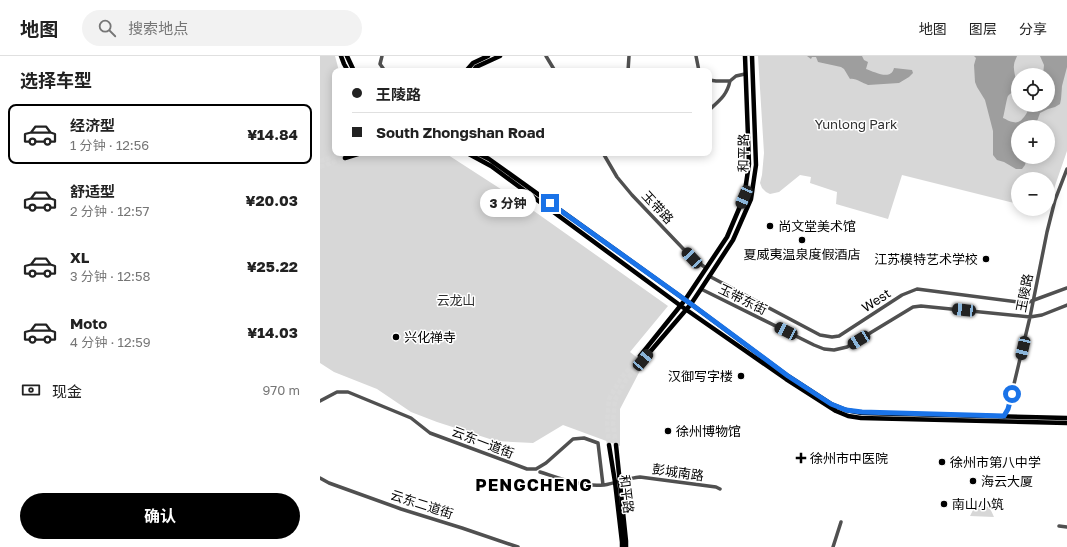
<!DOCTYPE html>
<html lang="zh">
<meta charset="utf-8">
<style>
:root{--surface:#fff;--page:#f2f2f2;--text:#222;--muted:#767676;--line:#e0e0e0;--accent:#000}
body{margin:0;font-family:"Golos Text","Noto Sans SC",sans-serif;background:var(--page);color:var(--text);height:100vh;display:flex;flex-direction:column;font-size:15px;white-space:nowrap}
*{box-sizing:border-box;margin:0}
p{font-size:13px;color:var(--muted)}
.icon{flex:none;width:22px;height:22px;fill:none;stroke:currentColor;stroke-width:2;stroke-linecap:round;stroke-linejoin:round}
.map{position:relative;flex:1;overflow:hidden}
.panel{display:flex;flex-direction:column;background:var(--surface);width:320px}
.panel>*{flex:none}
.banner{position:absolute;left:12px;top:12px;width:380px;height:88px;border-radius:8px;box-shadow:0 2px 10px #0003;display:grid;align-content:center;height:88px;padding:0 20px;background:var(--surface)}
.buttons{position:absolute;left:691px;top:12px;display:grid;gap:8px}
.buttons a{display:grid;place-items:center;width:44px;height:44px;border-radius:50%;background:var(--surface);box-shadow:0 2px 10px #0003;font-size:20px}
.end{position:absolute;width:18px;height:18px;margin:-9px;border:5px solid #1a73e8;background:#fff;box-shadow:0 0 0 2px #fff}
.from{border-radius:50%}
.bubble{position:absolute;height:28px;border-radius:14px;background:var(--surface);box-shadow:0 2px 10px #0003;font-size:13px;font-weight:700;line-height:28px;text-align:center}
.car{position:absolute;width:12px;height:24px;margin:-12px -6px;border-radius:5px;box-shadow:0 0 3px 1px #0007;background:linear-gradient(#222 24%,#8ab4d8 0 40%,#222 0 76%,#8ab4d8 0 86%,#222 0)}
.banner b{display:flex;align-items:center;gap:14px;height:38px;font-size:15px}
.banner b+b{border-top:1px solid var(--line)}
.banner i{width:10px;height:10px;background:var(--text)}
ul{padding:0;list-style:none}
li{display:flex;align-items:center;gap:12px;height:60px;margin:0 8px 6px;padding:0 12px;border:2px solid transparent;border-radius:8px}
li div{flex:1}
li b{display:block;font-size:15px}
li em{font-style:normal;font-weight:700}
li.current{border-color:var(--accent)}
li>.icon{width:36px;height:36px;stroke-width:1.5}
h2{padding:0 20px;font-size:18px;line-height:48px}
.pay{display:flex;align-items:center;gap:10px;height:44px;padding:0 20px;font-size:15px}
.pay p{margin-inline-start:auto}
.action{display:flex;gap:8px;margin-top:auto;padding:8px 20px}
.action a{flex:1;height:46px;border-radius:24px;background:var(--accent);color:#fff;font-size:16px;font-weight:700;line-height:46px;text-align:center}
header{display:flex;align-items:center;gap:24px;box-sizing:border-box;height:56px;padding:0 20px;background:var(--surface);border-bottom:1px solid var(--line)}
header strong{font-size:19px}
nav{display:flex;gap:22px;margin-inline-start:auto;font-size:14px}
.search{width:280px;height:36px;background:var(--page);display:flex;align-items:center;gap:10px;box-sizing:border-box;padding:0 14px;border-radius:22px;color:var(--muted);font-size:15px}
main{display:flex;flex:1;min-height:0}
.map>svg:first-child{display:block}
</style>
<header>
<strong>地图</strong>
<div class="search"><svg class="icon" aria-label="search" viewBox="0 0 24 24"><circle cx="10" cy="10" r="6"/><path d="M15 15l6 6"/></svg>搜索地点</div>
<nav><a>地图</a><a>图层</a><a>分享</a></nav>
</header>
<main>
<section class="panel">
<h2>选择车型</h2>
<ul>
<li class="current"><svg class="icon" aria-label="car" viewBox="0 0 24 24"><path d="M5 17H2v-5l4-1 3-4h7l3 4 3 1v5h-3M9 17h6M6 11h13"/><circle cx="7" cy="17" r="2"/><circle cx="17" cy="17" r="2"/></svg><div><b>经济型</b><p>1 分钟 · 12:56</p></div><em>¥14.84</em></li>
<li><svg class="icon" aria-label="car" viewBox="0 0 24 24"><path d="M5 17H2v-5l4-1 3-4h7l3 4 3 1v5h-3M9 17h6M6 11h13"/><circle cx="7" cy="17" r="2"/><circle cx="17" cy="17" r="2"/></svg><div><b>舒适型</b><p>2 分钟 · 12:57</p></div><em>¥20.03</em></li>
<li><svg class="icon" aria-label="car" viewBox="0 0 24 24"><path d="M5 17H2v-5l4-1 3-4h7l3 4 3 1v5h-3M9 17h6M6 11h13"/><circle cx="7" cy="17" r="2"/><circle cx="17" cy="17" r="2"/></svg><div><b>XL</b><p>3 分钟 · 12:58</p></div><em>¥25.22</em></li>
<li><svg class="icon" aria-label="car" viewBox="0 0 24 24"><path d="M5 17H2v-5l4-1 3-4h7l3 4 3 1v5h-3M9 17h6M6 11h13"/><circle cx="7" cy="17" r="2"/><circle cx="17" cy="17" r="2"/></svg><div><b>Moto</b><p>4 分钟 · 12:59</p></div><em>¥14.03</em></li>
</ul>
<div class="pay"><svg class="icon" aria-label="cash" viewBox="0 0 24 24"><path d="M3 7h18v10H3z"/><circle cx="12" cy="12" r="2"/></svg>现金<p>970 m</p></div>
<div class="action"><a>确认</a></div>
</section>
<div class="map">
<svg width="747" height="491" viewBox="0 0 747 491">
<rect width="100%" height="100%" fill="#fff"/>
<path fill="#d7d7d7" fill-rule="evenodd" d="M0,0H15L19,15H15V97H125L204,148L348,250L310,296L324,307L300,353V390L243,369L213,387L176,385L117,366L91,356L57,333L14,316L0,307Z
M438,0H747V95L728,150V123H698V148L582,119L568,163L516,148L517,136L490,127L491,121L480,119L459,136L450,138L446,136L442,132L440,127L442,119L444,97ZM698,19H728V49H698ZM698,71H728V101H698Z
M658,450C669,449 670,452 674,461L650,460L653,454Z"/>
<path fill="#9e9e9e" d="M487,0H542L544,4L548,6L546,13C555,16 571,25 574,12L592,14L593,17L589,21L579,27L548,29C542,27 536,22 530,23L524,13L521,11L498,6L496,1H492L491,3Z
M654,0H697C696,3 694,6 694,9C693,16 697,23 696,31C695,37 691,36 688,40C687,41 684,59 683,62C686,63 690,66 693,66C702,69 707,56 711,49H728V19H723L724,9L720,0H747V11L742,30L741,43L740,48L735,51L728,53L720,57L715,71H698V101H707L705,109L702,113H696L684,106L677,104L673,99V75L665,44L657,31L655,26L654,9L656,2Z"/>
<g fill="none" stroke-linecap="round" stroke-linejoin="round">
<path stroke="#d9d9d9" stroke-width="4.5" stroke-dasharray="4.5 2" stroke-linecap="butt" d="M0,105L24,97
M0,111L25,102
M289,389L287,366L289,343L301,322L320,300
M296,389L293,366L295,344L306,324L323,304"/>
<path stroke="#505050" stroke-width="3.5" d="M62,0L60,8L65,15
M226,0L235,15
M376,0L379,15
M308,15L309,0
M389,24L396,25H410L416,20L425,18
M389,54C400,44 407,39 410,25
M283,97L297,121L312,139L372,202L386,212
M389,220L500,279L512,281L519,280L582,239L597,233L706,247L747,232
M381,233L494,289L504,293L514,294L527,291L593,251L601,250L710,261L722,259L747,249
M0,345L17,336H28L91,362L110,377L207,413H216L226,407L253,383L264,382L278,387L283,429
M684,361L688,353L710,261L727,176L735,144L747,113
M220,416C242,423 261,431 284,429C296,427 308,422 320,421L396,431L400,433
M0,422L9,427L81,453L142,472L198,491
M739,470L747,471
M513,491L521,466"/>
<path stroke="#000" stroke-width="4.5" d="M21,0L24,8L28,15
M27,0L34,15
M146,15L153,7L168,0
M153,15L156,11L180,0
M24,97H25
M147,97L171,110L361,250L466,323L516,355L528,360L541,362L747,367
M157,97L169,103L371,248L468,320L511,348L526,354L542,357L747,362
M25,102L41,97
M320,300L365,244L407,181L424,141L429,108L425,0
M323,304L371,248L381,233L413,184L431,143L436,109L432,0
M289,389L295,426L302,486V491
M296,389L306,485V491"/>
</g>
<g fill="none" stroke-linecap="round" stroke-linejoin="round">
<path stroke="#1a73e8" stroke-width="5" d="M230,147L371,248L468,320L511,348L526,354L542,356L684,360L688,353L692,338"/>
</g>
<g fill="#000" stroke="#fff" stroke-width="1.5">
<circle cx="450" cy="170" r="4"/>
<circle cx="482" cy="184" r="4"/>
<circle cx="666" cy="203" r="4"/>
<circle cx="76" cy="281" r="4"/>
<circle cx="421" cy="320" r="4"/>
<circle cx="348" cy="375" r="4"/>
<path d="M479 396h4v4h4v4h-4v4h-4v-4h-4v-4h4z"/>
<circle cx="622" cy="406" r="4"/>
<circle cx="653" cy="425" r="4"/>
<circle cx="624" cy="448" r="4"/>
</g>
<g text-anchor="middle" stroke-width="3" stroke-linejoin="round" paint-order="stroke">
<g font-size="13" fill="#2e2e2e" stroke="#fff">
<text x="536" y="73">Yunlong Park</text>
<text x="136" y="249">云龙山</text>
</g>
<g font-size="13" fill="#000" stroke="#fff">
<text transform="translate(423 97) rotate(-89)" y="5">和平路</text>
<text transform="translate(338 151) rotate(47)" y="5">玉带路</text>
<text transform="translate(704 237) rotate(-79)" y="5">王陵路</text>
<text transform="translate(423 243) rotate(26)" y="5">玉带东街</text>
<text transform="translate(556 244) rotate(-33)" y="5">West</text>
<text transform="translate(163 386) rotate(21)" y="5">云东一道街</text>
<text transform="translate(358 416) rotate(8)" y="5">彭城南路</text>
<text transform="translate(307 438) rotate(83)" y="5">和平路</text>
<text transform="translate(102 448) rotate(18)" y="5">云东二道街</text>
</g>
<g font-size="13" fill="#000" stroke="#fff" text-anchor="start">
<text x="458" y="175">尚文堂美术馆</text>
<text x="482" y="203" text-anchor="middle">夏威夷温泉度假酒店</text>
<text x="658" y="208" text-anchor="end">江苏模特艺术学校</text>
<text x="84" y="286">兴化禅寺</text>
<text x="413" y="325" text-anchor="end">汉御写字楼</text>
<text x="356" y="380">徐州博物馆</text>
<text x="490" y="407">徐州市中医院</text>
<text x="630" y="411">徐州市第八中学</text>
<text x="661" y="430">海云大厦</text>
<text x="632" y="453">南山小筑</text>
</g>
<g font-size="17" font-weight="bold" letter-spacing="1" fill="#000" stroke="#fff">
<text x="214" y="435">PENGCHENG</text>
</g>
</g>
</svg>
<div class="buttons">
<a><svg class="icon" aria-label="locate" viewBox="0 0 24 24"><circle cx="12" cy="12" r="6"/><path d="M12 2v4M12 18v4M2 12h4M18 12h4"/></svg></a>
<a>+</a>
<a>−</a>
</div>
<i class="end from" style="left:692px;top:338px"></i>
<i class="end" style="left:230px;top:147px"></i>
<div class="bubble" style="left:160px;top:133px;width:56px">3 分钟</div>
<i class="car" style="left:424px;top:141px;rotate:203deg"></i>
<i class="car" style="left:372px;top:202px;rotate:317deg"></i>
<i class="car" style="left:644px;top:254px;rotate:276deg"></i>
<i class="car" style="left:466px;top:275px;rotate:296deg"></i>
<i class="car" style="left:539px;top:284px;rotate:238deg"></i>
<i class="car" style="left:703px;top:292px;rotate:193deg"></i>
<i class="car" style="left:323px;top:304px;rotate:40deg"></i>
<div class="banner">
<b><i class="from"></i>王陵路</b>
<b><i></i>South Zhongshan Road</b>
</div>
</div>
</main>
